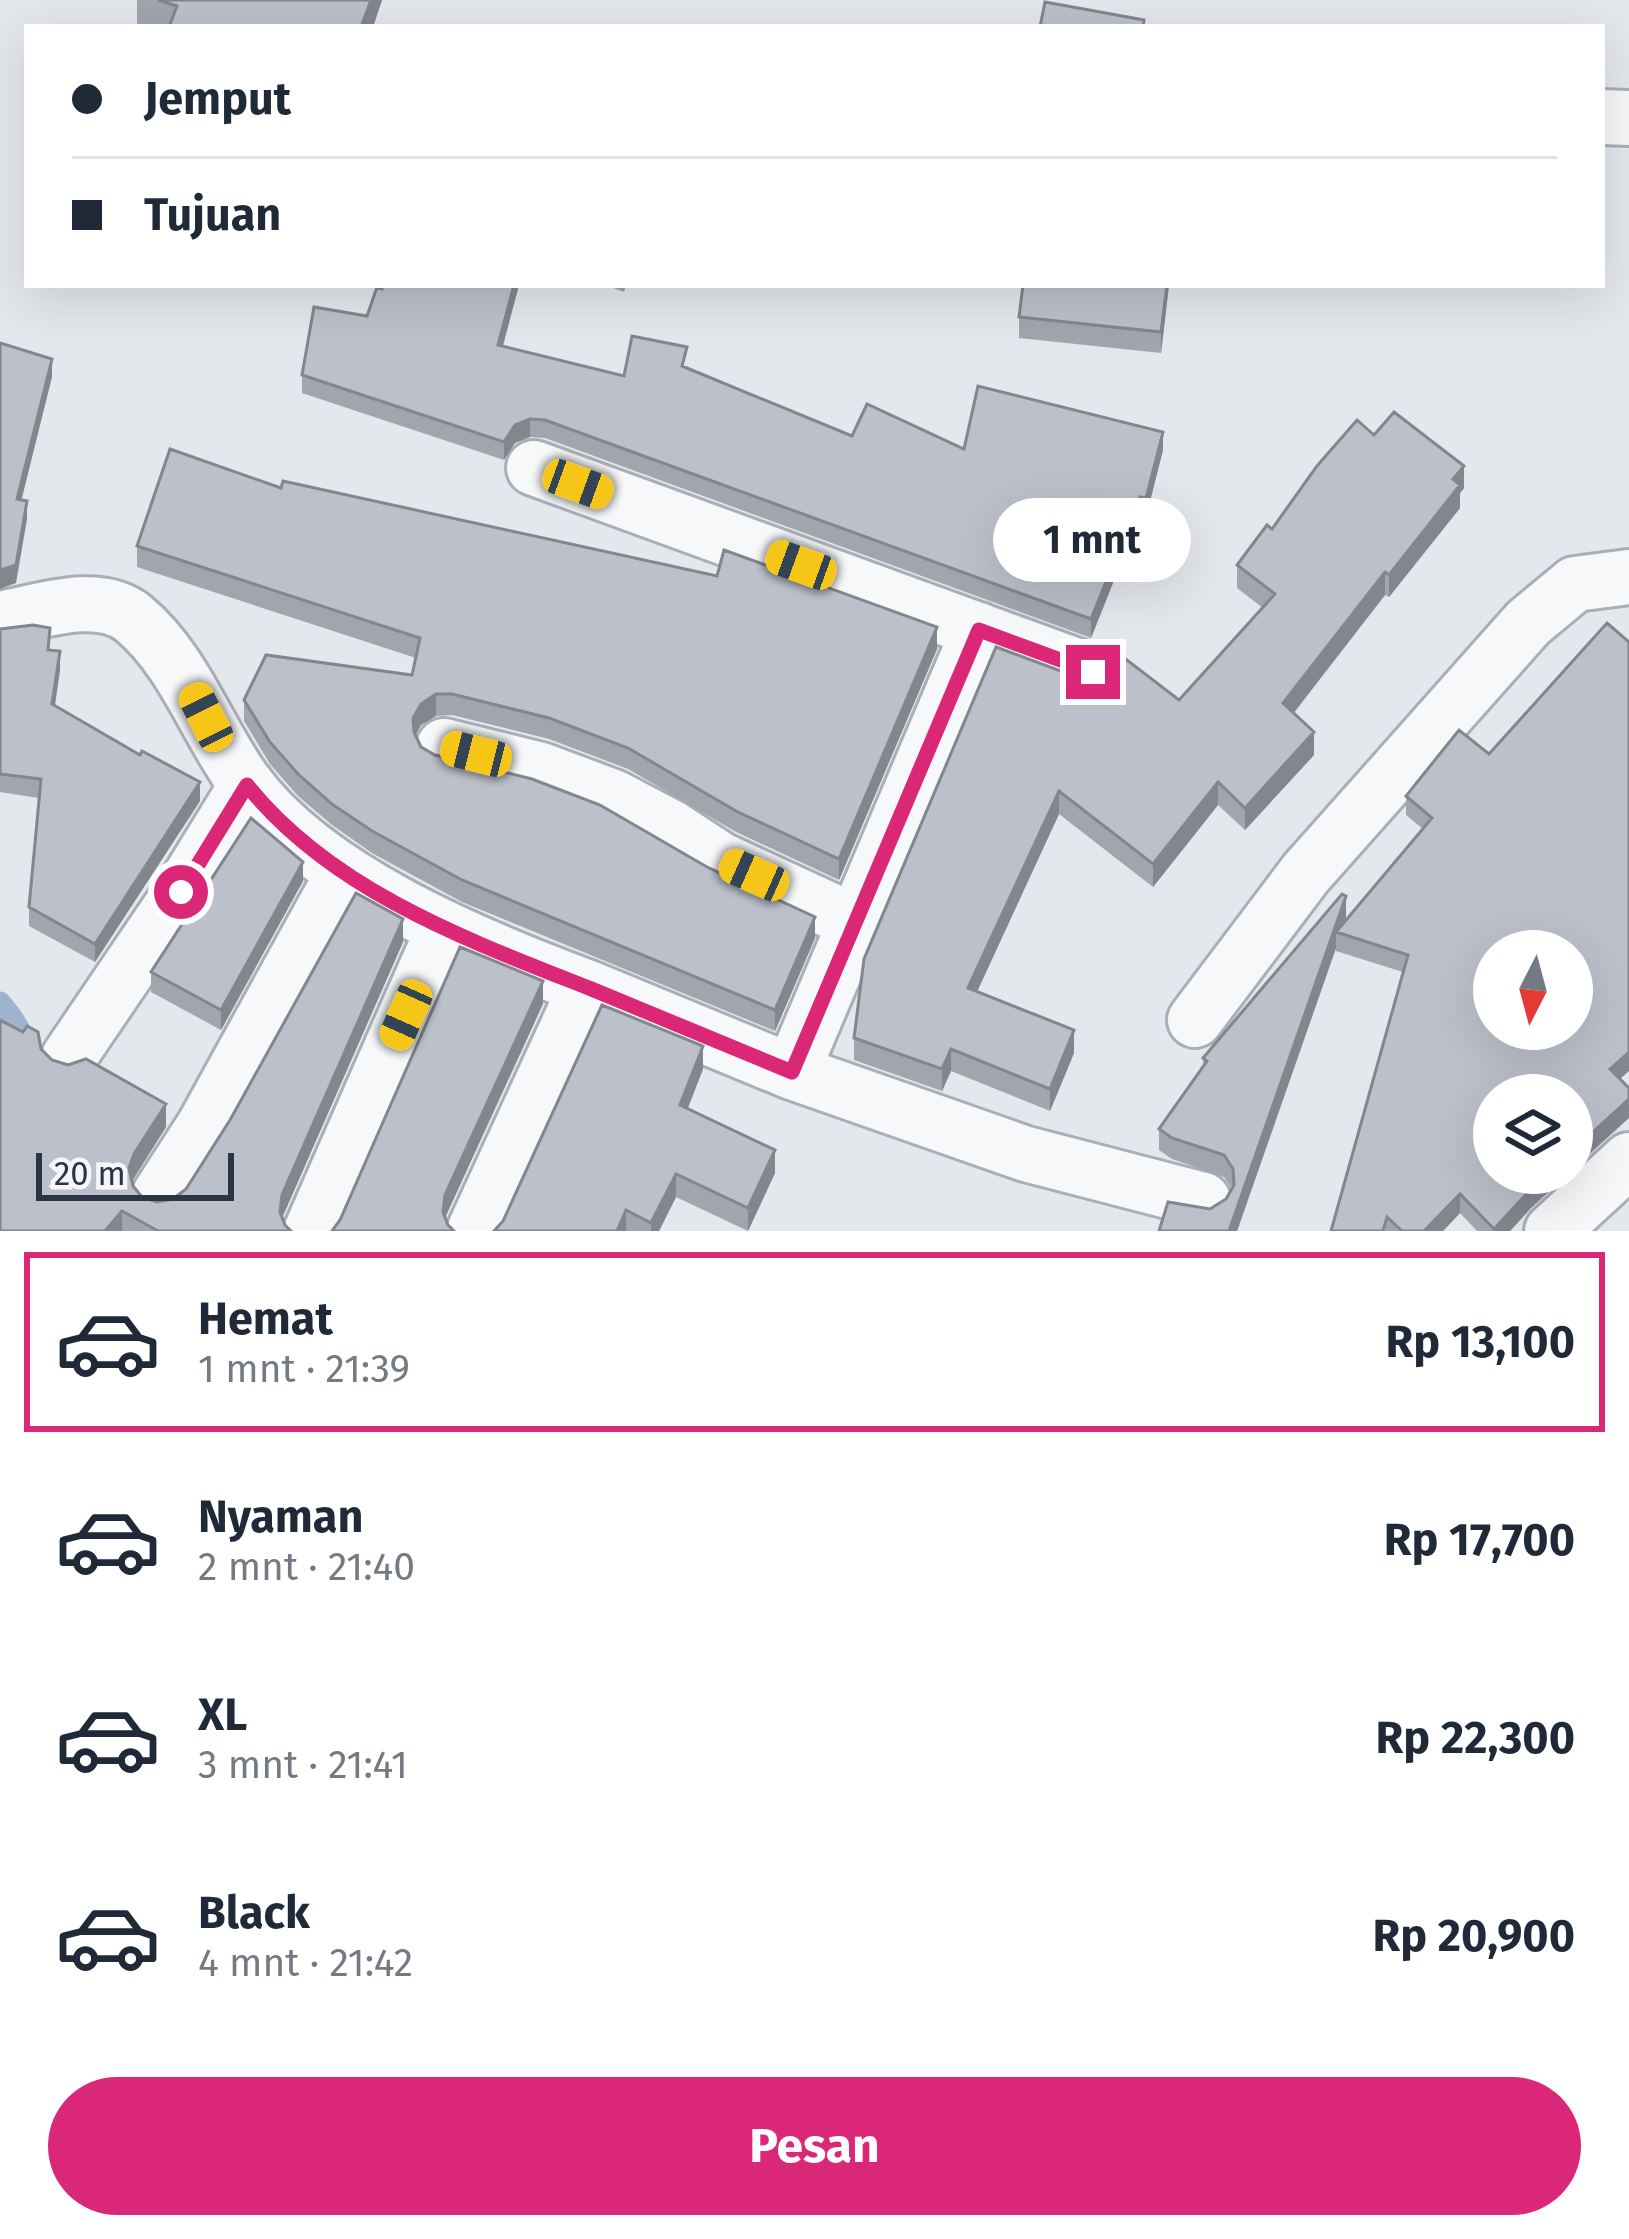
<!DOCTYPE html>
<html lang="id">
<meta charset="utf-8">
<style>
:root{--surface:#fff;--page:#f6f6f7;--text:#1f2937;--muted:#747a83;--line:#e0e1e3;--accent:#db2777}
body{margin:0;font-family:"Fira Sans",sans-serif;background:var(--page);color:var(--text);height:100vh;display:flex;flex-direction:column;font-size:45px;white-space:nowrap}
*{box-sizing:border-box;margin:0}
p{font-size:39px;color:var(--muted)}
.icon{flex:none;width:66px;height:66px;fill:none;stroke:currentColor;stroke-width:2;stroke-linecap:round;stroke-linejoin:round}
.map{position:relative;height:1231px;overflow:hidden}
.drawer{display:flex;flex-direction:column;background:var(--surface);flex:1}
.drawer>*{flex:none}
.guide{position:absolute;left:24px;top:24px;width:1581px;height:264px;border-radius:0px;box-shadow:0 12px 48px #0002;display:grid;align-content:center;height:264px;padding:0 48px;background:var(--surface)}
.needle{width:78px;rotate:186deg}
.fabs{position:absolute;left:1473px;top:930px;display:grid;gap:24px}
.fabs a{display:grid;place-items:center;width:120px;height:120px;border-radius:50%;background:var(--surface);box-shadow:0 12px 48px #0002;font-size:60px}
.scale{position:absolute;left:36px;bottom:30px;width:198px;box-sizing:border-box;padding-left:12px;border:6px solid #2b3445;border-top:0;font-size:33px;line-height:42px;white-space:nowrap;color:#2b3445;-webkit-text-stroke:9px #f4f6f9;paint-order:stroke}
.end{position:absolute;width:54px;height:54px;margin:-27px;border:15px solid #db2777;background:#fff;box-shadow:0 0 0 6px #fff}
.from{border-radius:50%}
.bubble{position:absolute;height:84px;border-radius:42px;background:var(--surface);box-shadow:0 12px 48px #0002;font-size:39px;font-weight:700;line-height:84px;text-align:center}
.car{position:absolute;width:36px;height:72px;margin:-36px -18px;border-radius:15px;box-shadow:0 0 9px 3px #0007;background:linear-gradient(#f5c518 24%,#345 0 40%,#f5c518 0 76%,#345 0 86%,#f5c518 0)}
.guide b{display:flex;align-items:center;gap:42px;height:114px;font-size:45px}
.guide b+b{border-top:3px solid var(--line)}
.guide i{width:30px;height:30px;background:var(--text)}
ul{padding:21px 0 0;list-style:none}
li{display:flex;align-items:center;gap:36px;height:180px;margin:0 24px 18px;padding:0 24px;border:6px solid transparent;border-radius:0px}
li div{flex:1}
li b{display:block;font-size:45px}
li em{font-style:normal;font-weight:700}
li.active{border-color:var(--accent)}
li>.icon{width:108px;height:108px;stroke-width:1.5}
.cta{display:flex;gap:24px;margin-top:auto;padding:24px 48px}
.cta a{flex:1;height:138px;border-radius:72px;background:var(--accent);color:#fff;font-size:48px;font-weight:700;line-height:138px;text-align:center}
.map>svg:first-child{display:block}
</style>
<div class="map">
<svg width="1629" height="1231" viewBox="0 0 1629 1231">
<rect width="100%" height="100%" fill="#e4e7ec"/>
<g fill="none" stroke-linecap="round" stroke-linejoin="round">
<path stroke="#9fb4cc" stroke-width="21" d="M0,1002C13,1017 28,1036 24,1057"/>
<defs>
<path id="minor" d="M1602,117L1629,118
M534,468L1093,672
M0,619C38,612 99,590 133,618C184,660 207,731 245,783C316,880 476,946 586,987L474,1231
M444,746L541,770L613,797L672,828L721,860L853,921
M586,987L792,1072L1026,1154L1203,1200
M1195,1020L1306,873L1528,623L1575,584L1629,577
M69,1057L181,892L247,785
M792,1072L979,630
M160,1194L204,1126L344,872
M311,1231L444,928
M1552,1231L1629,1160"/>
</defs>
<use href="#minor" stroke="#a9aeb7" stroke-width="60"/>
<use href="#minor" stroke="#f7f8fa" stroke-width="54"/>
</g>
<path fill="#a1a5ae" d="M137,0H382L373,27H142L137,25Z
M383,285H519L503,346L624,376L686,368L852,436L964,449L1163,450L1146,517L1140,515L1091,638L545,438L530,437L515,443L504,460L302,393V375L367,316Z
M605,285H626L624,292Z
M1023,285H1169L1161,353L1019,338V317Z
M1374,435L1464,488L1460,493V508L1389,597L1385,595L1294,713L1314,755L1245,830L1218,805L1153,887L1059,814L977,992L1074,1053L1050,1111L951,1071L942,1091L854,1060V1038L1082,679L1179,700L1263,608L1237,588V565L1272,529Z
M281,488L937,649L839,880L736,832L628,769L549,739L452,715L436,716L421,725L415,736L421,747L435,755L815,938L775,1031L462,902L372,853L332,825L298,796L270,764L244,721V700L412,675L416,658L137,567V546Z
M0,629L50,650L60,670L55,706L200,801L95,962L29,926V907L39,798L0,792Z
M1459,730L1494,1173H1569L1531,1208L1510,1231H1477L1460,1213L1443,1231H1331L1403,972L1336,951V948L1237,1231L1210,1209L1226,1199L1232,1189L1224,1177L1172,1159L1159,1150V1129L1203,1067V1058L1346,918L1345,921L1423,829L1406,815V796Z
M303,881L221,1030L151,992V972Z
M403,942L282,1218L285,1225L291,1231H0L41,1049L52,1060L166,1127L132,1182L133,1186L142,1197L157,1202L173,1199L186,1189Z
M703,1069L688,1108L775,1173L748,1231L676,1197L659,1231H494Z"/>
<path fill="#83868d" d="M371,0H382L373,27H361Z
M514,285H519L498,363V345Z
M1167,285H1169L1161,353V332Z
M52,359V377L17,518V499Z
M530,419V437L515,443L504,460V442L515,425Z
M1163,432V450L1146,517V498Z
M1464,466V488L1460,493V508L1389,597V575L1453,479Z
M1140,497V515L1091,638V619Z
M27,501V519L16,583L0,589V570Z
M1385,572V595L1283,726V703Z
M937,627V649L839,880V859Z
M60,651V670L52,723V704Z
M436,694V716L421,725L413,740V718L421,704Z
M1314,732V755L1245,830V808Z
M200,782V801L95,962V944Z
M1218,782V805L1153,887V864Z
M1059,791V814L968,1011V988Z
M303,862V881L221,1030V1010Z
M1346,896V918L1340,934L1336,932V948L1237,1231H1229Z
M815,917V938L775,1031V1010Z
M403,919V942L282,1218L280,1212L282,1195Z
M543,981V1004L445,1218L443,1212L445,1195Z
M1074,1030V1053L1050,1111V1089Z
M703,1046V1069L680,1128V1105Z
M951,1049V1071L942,1091V1069Z
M1629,1052V1071L1610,1088V1069Z
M1629,1099V1118L1572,1170V1151Z
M166,1104V1127L134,1177L129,1191V1168L134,1154Z
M775,1150V1173L748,1231V1208Z
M1548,1173H1569L1531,1208L1510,1231H1494L1531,1189Z
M676,1174V1197L659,1231H651V1223Z
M1460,1194V1213L1443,1231H1424Z
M626,1210V1231H617Z
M122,1211V1231H105Z"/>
<path fill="#bbc0ca" stroke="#83868d" stroke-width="3" fill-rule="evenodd" d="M158,0H371L361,27H169L177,6Z
M1045,2L1144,20L1143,27H1040Z
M383,285H514L498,345L624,376L632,336L687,347L682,366L852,436L867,404L964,449L978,386L1163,432L1146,498L1140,497L1091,619L545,420L530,419L515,425L504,442L302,375L314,307L367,316L377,287L382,289Z
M1023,285H1167L1161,332L1019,317Z
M0,343L52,359L17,499L27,501L16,565L0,570Z
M1394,412L1464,466L1453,479L1460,485L1389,575L1385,572L1283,703L1314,732L1245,808L1218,782L1153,864L1059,791L968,988L1074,1030L1050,1089L951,1049L942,1069L854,1038L864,959L996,647L1082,679L1097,680L1114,673L1123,657L1179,700L1275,594L1237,565L1267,525L1272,529L1317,466L1357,420L1374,435Z
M170,449L281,488L283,481L717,576L724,550L937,627L839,859L736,811L628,748L549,718L452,694H436L421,704L413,718L414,732L421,747L435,755L532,779L600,805L707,867L815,917L775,1010L462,880L372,831L332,804L298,774L270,742L244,700L266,655L412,675L420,638L137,546Z
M1607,623L1629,642V1052L1610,1069L1629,1088V1099L1572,1151V1095H1494V1173H1548L1531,1189L1494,1229L1460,1194L1424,1231H1402L1387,1217L1383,1231H1331L1408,955L1336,932L1432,818L1406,796L1459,730L1489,754ZM1494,951H1572V1029H1494Z
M33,625L50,628L48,650L60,651L52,704L140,755L142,751L200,782L95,944L29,907L41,779L0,774V629Z
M251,818L303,862L221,1010L151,972Z
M356,893L403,919L282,1195L280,1212L285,1225L291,1231H158L122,1211L105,1231H0V1020L23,1032L27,1026L38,1032L41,1049L52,1060L68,1065L86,1059L166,1104L134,1154L129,1168L133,1186L142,1197L157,1202L173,1199L186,1189L230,1120Z
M1342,894L1346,896L1229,1231H1159L1168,1202L1210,1209L1226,1199L1234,1185L1233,1169L1224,1155L1172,1138L1159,1129L1207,1061L1203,1058Z
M460,947L543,981L445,1195L443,1212L448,1225L454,1231H332L340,1220Z
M602,1005L703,1046L680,1105L775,1150L748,1208L676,1174L651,1223L626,1210L617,1231H494L503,1221Z"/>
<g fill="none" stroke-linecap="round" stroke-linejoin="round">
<path stroke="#db2777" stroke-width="15" d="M181,892L247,785C331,890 467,940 589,988C657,1016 724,1044 792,1072L979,630L1093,672"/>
</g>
</svg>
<div class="fabs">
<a><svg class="needle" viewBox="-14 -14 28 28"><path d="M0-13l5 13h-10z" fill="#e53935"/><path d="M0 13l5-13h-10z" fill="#747a83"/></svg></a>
<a><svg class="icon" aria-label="layers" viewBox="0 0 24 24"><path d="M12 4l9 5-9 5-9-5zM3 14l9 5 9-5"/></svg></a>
</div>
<div class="scale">20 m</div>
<i class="end from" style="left:181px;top:892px"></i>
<i class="end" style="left:1093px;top:672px"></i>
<div class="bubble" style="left:993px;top:498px;width:198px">1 mnt</div>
<i class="car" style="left:578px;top:484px;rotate:110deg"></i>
<i class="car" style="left:801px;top:565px;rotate:290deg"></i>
<i class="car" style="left:206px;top:717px;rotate:333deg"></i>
<i class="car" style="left:476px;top:754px;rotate:284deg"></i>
<i class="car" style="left:754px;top:875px;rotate:294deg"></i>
<i class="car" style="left:406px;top:1015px;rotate:204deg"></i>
<div class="guide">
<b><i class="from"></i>Jemput</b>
<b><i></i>Tujuan</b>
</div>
</div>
<section class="drawer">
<ul>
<li class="active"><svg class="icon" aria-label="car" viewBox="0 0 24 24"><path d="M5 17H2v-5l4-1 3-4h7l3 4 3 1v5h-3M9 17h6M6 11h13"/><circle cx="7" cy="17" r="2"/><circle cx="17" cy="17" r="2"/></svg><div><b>Hemat</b><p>1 mnt · 21:39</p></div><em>Rp 13,100</em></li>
<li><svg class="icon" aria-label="car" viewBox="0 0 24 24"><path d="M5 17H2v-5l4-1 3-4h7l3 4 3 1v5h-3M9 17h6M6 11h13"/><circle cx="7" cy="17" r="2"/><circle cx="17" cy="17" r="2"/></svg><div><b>Nyaman</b><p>2 mnt · 21:40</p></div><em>Rp 17,700</em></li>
<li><svg class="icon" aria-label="car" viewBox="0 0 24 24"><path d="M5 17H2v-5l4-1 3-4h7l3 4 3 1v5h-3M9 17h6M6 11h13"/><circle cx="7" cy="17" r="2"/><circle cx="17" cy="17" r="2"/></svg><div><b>XL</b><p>3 mnt · 21:41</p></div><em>Rp 22,300</em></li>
<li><svg class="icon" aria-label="car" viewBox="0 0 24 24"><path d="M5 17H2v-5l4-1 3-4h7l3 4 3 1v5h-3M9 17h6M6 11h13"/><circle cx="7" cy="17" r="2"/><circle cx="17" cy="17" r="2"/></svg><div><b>Black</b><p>4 mnt · 21:42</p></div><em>Rp 20,900</em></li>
</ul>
<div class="cta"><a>Pesan</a></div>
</section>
